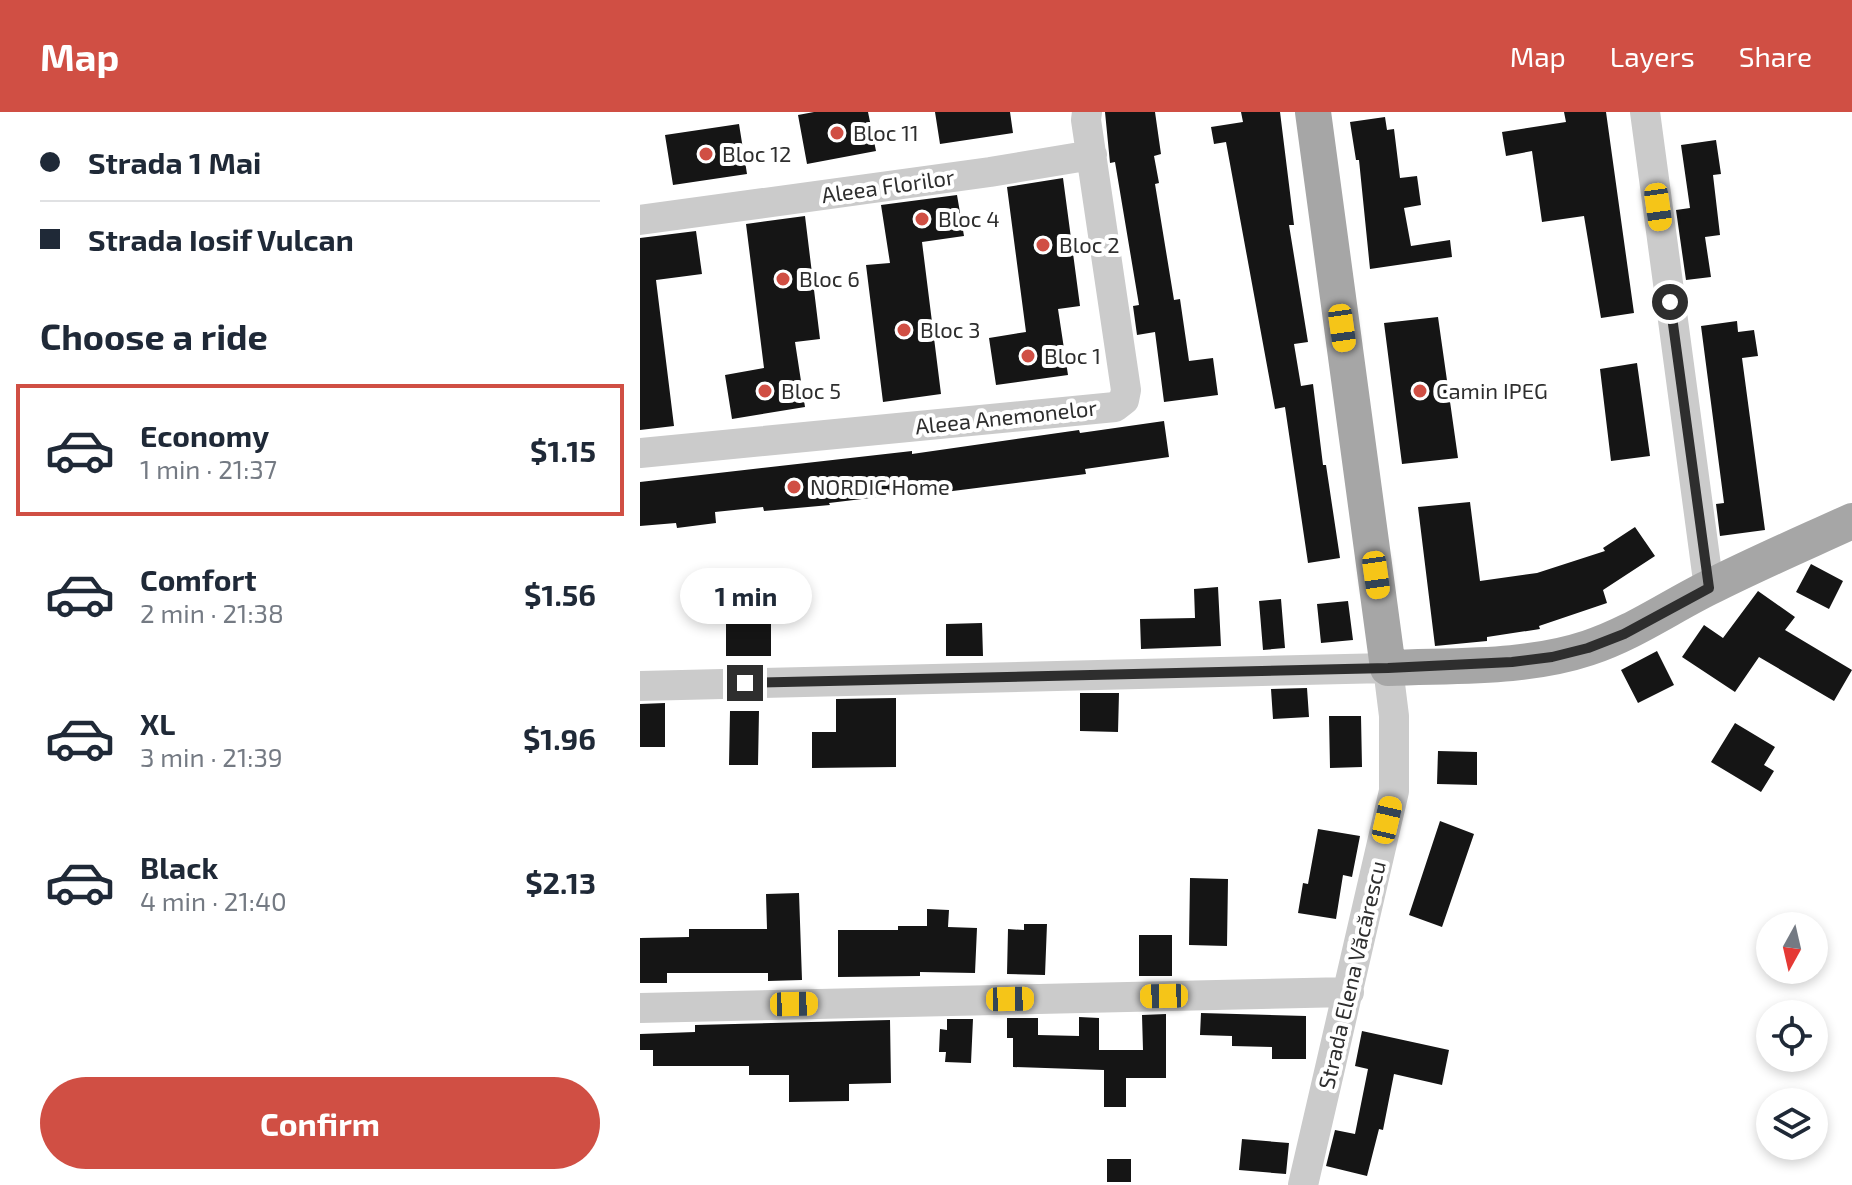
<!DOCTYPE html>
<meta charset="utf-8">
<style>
:root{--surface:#fff;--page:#f2f2f3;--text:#1f2937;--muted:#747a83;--line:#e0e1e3;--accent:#d04f44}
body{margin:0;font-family:"Exo 2",sans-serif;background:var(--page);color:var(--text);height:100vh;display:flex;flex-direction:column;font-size:30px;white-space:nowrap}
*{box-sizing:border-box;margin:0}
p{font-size:26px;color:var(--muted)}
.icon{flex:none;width:44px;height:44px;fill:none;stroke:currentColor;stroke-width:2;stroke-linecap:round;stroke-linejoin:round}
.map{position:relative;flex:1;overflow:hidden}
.details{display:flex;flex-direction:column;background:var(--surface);width:640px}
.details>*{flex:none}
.hud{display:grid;align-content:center;height:176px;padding:0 40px;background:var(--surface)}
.needle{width:52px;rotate:188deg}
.buttons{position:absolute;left:1116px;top:800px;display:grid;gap:16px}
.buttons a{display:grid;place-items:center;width:72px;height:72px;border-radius:50%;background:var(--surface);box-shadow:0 4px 12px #0003;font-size:40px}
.end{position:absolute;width:36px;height:36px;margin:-18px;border:10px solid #2e2e2e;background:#fff;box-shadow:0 0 0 4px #fff}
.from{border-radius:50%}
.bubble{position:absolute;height:56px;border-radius:28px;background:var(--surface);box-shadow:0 4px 12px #0003;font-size:26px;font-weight:700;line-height:56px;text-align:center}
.car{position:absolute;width:24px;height:48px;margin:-24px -12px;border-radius:10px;box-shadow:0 0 6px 2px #0007;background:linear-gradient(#f5c518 24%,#345 0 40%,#f5c518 0 76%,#345 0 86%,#f5c518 0)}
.hud b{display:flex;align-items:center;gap:28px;height:76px;font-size:30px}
.hud b+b{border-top:2px solid var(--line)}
.hud i{width:20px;height:20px;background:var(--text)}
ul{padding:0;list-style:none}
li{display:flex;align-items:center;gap:24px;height:132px;margin:0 16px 12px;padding:0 24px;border:4px solid transparent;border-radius:0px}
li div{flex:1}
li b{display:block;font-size:30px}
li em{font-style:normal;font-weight:700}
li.current{border-color:var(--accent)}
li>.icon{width:72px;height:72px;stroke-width:1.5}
h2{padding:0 40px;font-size:36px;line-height:96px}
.action{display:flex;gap:16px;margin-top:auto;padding:16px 40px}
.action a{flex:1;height:92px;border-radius:48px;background:var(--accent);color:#fff;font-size:32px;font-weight:700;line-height:92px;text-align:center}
header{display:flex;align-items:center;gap:48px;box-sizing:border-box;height:112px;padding:0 40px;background:var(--accent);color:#fff}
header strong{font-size:38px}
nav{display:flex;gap:44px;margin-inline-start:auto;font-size:28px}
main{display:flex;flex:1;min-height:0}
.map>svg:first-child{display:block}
</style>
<header>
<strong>Map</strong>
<nav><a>Map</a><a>Layers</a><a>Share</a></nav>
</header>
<main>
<section class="details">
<div class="hud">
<b><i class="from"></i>Strada 1 Mai</b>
<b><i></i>Strada Iosif Vulcan</b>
</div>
<h2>Choose a ride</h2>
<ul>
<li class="current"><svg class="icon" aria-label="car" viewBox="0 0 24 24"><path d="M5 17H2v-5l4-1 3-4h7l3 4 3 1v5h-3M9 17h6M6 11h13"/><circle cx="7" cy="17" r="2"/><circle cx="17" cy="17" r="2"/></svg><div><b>Economy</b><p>1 min · 21:37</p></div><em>$1.15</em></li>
<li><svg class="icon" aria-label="car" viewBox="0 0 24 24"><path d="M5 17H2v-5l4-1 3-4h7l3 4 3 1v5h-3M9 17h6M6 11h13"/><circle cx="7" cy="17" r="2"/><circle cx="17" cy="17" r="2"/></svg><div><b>Comfort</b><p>2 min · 21:38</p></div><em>$1.56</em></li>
<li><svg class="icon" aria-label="car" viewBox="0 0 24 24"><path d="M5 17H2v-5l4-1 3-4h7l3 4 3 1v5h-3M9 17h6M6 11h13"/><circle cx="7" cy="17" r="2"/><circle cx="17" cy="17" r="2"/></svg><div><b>XL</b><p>3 min · 21:39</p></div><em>$1.96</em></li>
<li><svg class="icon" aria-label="car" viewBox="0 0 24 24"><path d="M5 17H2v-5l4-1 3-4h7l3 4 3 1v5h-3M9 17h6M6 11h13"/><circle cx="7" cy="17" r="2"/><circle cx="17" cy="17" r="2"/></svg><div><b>Black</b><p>4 min · 21:40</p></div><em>$2.13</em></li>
</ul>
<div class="action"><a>Confirm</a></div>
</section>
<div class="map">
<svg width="1212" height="1073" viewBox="0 0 1212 1073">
<rect width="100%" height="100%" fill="#fff"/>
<path fill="#151515" d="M174,0H228L236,39L167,52L158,3Z
M295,0H370L373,21L300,32Z
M465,0H515L521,42L514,44L519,71L515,72L534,188L540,187L549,249L573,246L578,283L524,290L515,220L497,223L493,194L499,193L475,50L470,51Z
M601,0H640L654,113H649L668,230L654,232L661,274L673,272L683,353H686L700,446L668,451L645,295L635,297L586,30L574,32L571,15L603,10Z
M924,0H966L994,201L961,206L944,104L902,110L892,39L866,44L862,20L926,10Z
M745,5L747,18L754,17L760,66L777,64L781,93L764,96L771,134L810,128L812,145L730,157L719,48H716L710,10Z
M99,12L107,62L33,73L25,23Z
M1076,28L1081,62L1073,63L1080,123L1065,125L1071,165L1046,168L1036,98L1050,96L1041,33Z
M423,66L440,194L418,197L428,263L356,273L349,226L386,220L367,75Z
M317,83L324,124L282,130L301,282L243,290L226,153L250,151L241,93Z
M165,104L180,227L155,230L165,295L92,307L85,263L124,256L106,112Z
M56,119L62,162L16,168L34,314L0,318V126Z
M798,205L818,346L762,352L744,211Z
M1097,209L1098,220L1114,218L1118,244L1102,246L1125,418L1080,424L1076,392L1084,391L1061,214Z
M997,251L1010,344L971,349L960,257Z
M524,309L529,345L445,357L446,362L297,381L296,378L189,391L190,393L124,399L123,395L75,400L76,411L37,416L36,411L0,414V370L272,339V342L439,318L440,321Z
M830,390L840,469L897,461L965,439L963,436L995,415L1015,444L963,478L967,491L899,514L900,517L847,525V529L795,534L778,395Z
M1171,452L1203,469L1189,497L1156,480Z
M578,475L581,534L501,537L500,507L555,506L554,477Z
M1118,479L1155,505L1145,518L1212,558L1194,589L1119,545L1095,580L1042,545L1064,513L1083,526Z
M641,487L645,536L623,538L619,489Z
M708,489L713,528L681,531L677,492Z
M86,501H131V544H86Z
M342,511L343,544H306V512Z
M1017,539L1034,573L998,591L981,558Z
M667,576L669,605L633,607L631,577Z
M440,581H479L478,620L440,619Z
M256,586V655L172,656V620H196V587Z
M25,591V635H0V592Z
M90,599H119L118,653H89Z
M689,604H721L722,655L690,656Z
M1095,611L1135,635L1124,653L1134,659L1121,680L1071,650Z
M798,639L837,640V673L797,672Z
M800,709L834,722L802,815L769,803Z
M678,717L720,724L712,765L703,763L696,807L658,801L663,771L668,772Z
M550,766L588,767L587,834L549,833Z
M159,781L162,868L128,869V861H27V871H0V826L49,825V817H127L126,782Z
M287,797L309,798L308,815L337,816L335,861L280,860V864L198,865V818H258V814H287Z
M384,812H407L405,863L367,862L368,817L384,818Z
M499,823H532V864H499Z
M561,901L666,904V947H632V935L592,934V924L560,923Z
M526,902V966H486V995H464V958L373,955V926H367V906H398V923L439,924V905L459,906V938H503L502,903Z
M307,907H333L331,951L305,950L306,940H299L300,917L307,918Z
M250,908L251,971L209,972V989L149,990V963H109V954H13V938H0V922L55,920V913Z
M722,919L809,938L802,973L754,962L743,1018L739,1017L727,1064L686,1054L695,1018L715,1022L728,957L715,954Z
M602,1027L649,1031L646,1062L599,1058Z
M467,1047H491V1070H467Z"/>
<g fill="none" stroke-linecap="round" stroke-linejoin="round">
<path stroke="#cbcbcb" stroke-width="30" d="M1005,0L1069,476
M0,108L350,60L452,43
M0,341L475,295L484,288L486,278L446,8L447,0
M0,574L748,556L754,604V679L663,1073
M0,896L709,880"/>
<path stroke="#a6a6a6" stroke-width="36" d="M673,0L748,556C814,553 885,557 948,536C991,522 1028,496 1068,476C1115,452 1164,431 1212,409"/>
</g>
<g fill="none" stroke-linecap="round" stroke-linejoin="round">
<path stroke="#2e2e2e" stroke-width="10" d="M105,571L748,556L872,550L912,545L948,536L984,522L1069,476L1030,190"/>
</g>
<g fill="#d04f44" stroke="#fff" stroke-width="3">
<circle cx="197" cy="21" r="8"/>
<circle cx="66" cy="42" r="8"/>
<circle cx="282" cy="107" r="8"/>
<circle cx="403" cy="133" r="8"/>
<circle cx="143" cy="167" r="8"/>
<circle cx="264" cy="218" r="8"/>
<circle cx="388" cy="244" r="8"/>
<circle cx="125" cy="279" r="8"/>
<circle cx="780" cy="279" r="8"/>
<circle cx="154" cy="375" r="8"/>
</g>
<g text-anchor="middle" stroke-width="8" stroke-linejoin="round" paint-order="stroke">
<g font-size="22" fill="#2e2e2e" stroke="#fff" text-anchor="start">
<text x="213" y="29">Bloc 11</text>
<text x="82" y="50">Bloc 12</text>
<text x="298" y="115">Bloc 4</text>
<text x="419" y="141">Bloc 2</text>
<text x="159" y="175">Bloc 6</text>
<text x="280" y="226">Bloc 3</text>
<text x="404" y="252">Bloc 1</text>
<text x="141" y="287">Bloc 5</text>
<text x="796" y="287">Camin IPEG</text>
<text x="170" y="383">NORDIC Home</text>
</g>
<g font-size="22" fill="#2e2e2e" stroke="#fff">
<text transform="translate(248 74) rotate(-8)" y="8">Aleea Florilor</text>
<text transform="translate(366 305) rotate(-6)" y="8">Aleea Anemonelor</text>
<text transform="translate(712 863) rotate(-77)" y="8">Strada Elena Văcărescu</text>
</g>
</g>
</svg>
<div class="buttons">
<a><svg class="needle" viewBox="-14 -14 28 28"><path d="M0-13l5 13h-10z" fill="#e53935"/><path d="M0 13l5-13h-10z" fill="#747a83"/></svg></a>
<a><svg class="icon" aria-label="locate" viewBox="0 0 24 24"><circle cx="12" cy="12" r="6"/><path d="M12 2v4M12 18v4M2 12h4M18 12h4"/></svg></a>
<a><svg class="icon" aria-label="layers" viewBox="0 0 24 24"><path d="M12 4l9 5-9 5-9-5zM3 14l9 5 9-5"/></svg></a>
</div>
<i class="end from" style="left:1030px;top:190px"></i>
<i class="end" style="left:105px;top:571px"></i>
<div class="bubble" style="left:40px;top:456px;width:132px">1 min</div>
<i class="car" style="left:1018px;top:95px;rotate:172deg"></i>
<i class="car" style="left:702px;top:216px;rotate:172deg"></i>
<i class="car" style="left:736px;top:463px;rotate:172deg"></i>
<i class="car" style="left:747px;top:708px;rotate:13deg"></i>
<i class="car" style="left:524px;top:884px;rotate:269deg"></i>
<i class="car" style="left:370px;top:887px;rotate:89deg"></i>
<i class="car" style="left:154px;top:892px;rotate:89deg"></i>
</div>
</main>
